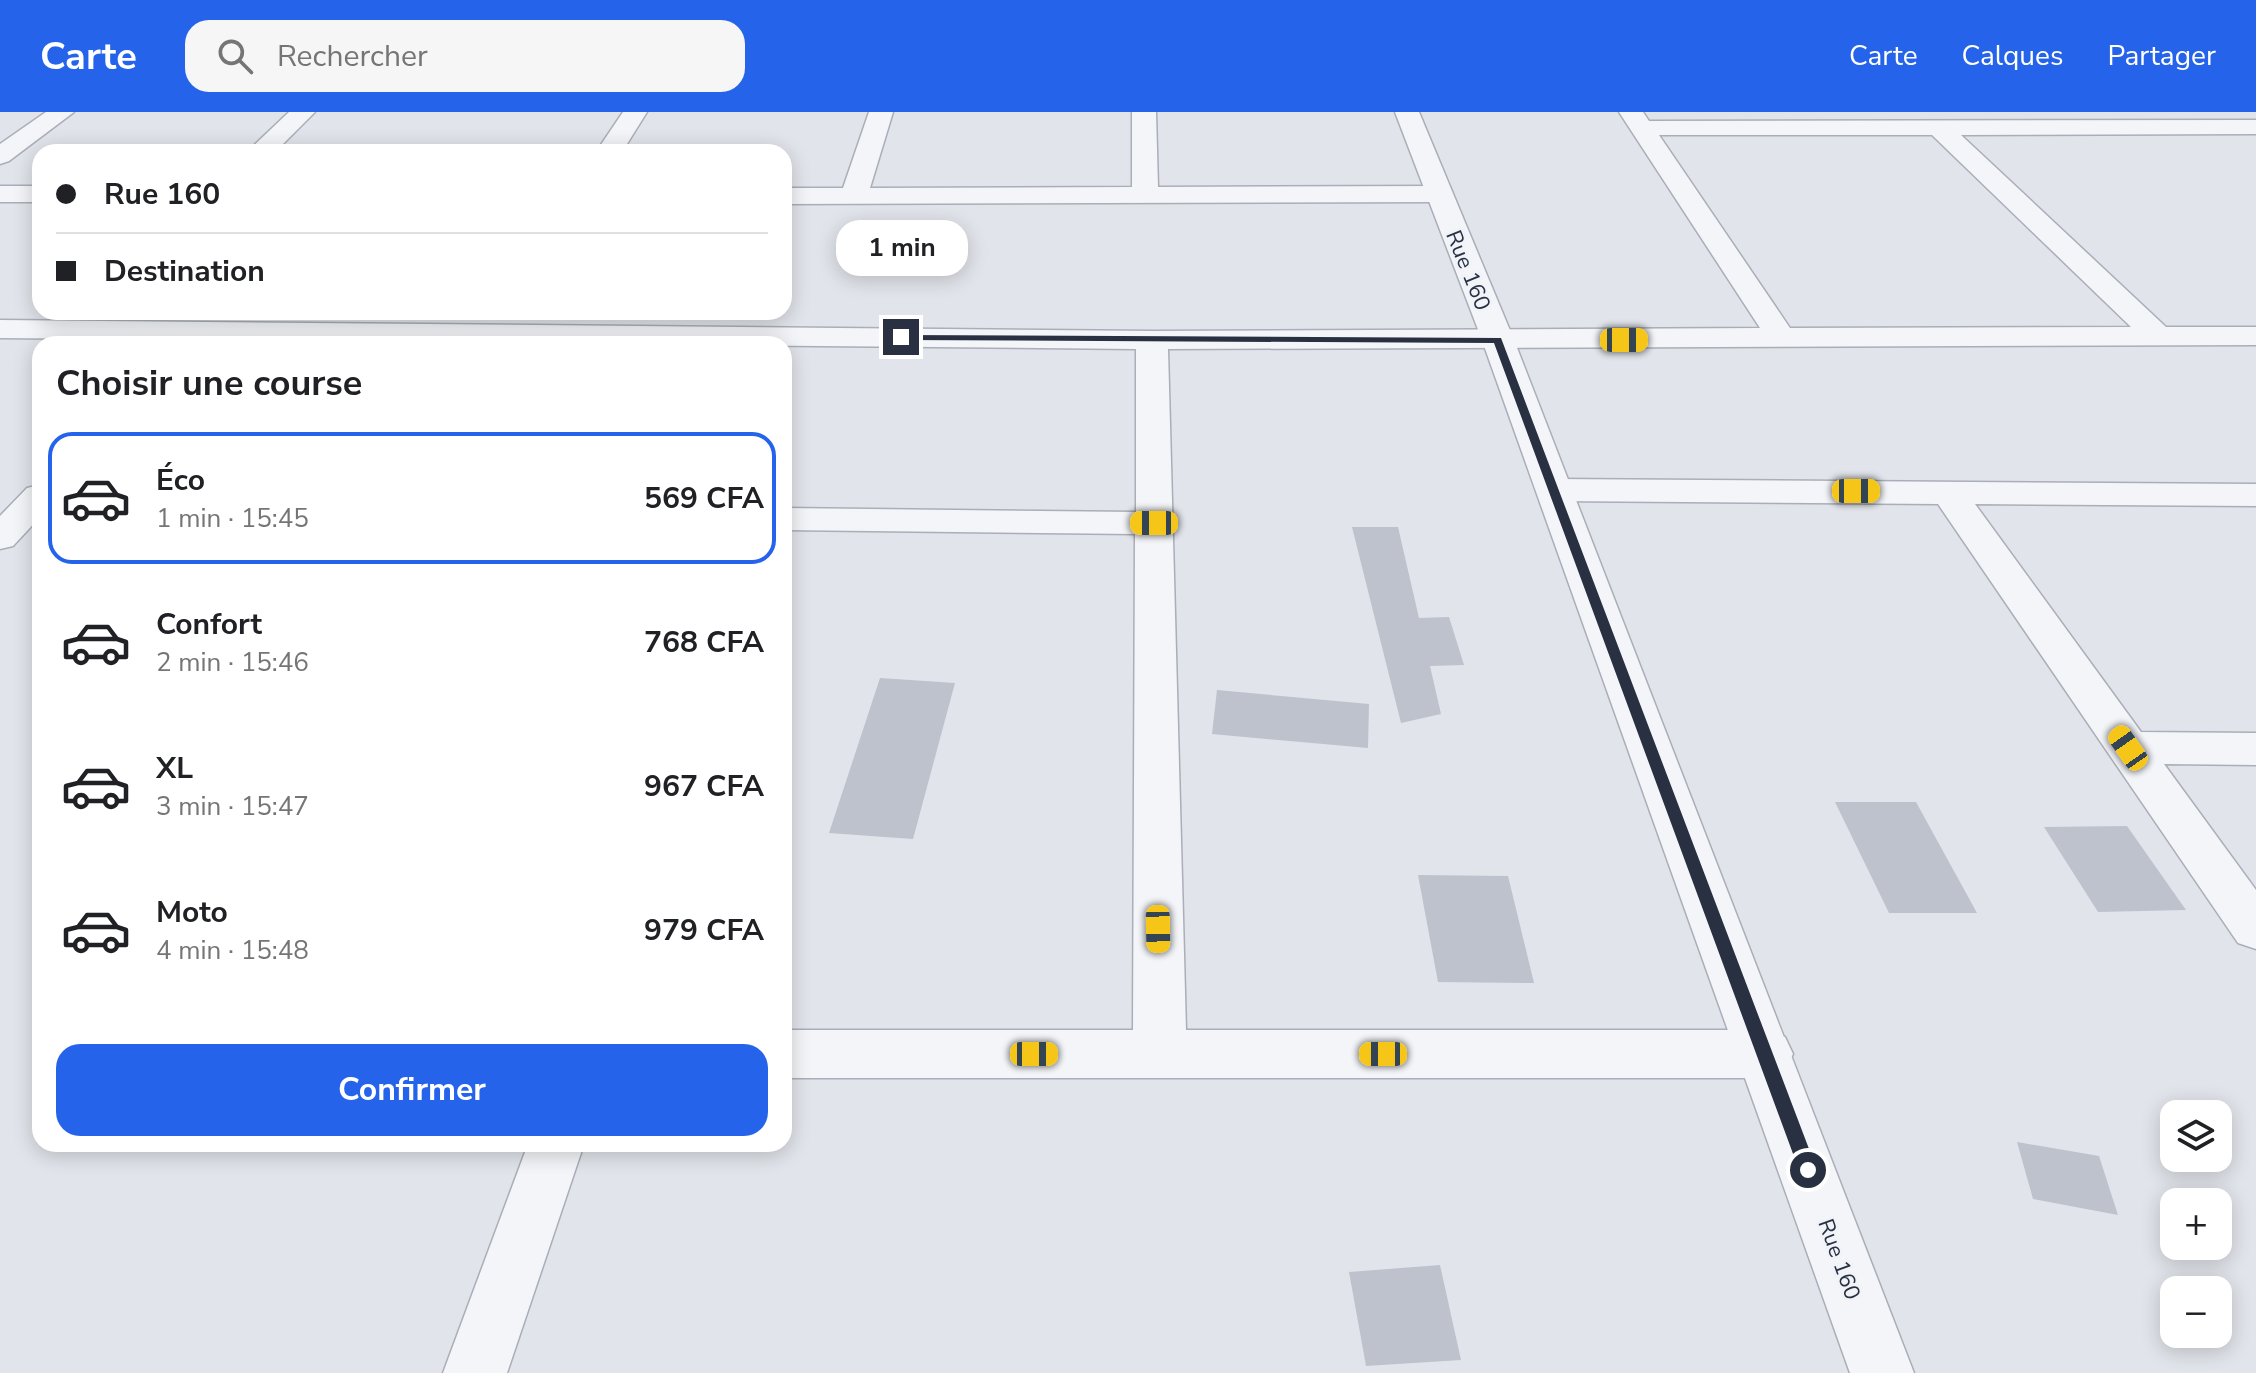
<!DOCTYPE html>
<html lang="fr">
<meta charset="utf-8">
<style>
:root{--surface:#fff;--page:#f6f6f6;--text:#202124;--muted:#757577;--line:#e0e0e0;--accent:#2563eb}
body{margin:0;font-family:"Nunito Sans",sans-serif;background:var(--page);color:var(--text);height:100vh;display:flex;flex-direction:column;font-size:30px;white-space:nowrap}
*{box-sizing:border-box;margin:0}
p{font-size:26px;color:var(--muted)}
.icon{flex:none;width:44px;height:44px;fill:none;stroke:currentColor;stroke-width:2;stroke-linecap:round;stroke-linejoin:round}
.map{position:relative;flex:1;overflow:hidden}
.side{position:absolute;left:32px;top:224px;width:760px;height:816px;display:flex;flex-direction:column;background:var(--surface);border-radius:24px;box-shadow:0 4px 20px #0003}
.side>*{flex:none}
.hud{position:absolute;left:32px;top:32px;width:760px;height:176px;border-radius:24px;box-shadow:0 4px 20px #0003;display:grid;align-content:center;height:176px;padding:0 24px;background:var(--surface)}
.controls{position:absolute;left:2160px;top:988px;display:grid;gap:16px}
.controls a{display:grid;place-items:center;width:72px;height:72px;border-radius:16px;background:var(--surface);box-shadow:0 4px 20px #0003;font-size:40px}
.end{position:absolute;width:36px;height:36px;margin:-18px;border:10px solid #283042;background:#fff;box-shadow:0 0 0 4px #fff}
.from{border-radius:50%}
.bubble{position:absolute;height:56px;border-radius:24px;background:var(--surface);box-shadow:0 4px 20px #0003;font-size:26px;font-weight:700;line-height:56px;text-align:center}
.car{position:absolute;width:24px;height:48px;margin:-24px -12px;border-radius:10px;box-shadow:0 0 6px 2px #0007;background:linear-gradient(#f5c518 24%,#345 0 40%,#f5c518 0 76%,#345 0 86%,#f5c518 0)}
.hud b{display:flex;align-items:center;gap:28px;height:76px;font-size:30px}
.hud b+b{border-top:2px solid var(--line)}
.hud i{width:20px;height:20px;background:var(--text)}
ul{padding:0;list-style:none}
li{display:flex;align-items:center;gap:24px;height:132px;margin:0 16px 12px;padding:0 8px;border:4px solid transparent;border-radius:24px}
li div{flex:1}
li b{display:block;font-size:30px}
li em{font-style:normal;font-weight:700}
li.active{border-color:var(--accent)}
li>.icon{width:72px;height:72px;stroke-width:1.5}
h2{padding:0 24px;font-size:36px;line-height:96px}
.cta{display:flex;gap:16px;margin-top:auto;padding:16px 24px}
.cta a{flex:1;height:92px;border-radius:24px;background:var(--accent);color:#fff;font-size:32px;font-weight:700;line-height:92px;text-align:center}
header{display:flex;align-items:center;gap:48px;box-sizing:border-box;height:112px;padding:0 40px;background:var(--accent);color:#fff}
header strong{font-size:38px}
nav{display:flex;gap:44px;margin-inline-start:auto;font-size:28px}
.search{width:560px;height:72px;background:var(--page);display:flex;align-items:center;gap:20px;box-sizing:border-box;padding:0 28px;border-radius:24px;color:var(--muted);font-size:30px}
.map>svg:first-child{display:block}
</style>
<header>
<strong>Carte</strong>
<div class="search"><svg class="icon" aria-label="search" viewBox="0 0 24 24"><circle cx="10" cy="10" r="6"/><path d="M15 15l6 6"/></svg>Rechercher</div>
<nav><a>Carte</a><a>Calques</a><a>Partager</a></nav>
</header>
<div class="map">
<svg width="2256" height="1261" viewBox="0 0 2256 1261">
<rect width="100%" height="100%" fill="#e1e4ea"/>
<path fill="#bdc2cd" d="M1352,415H1398L1419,506L1449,505L1464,553L1430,554L1441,602L1401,611Z
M880,566L955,571L913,727L829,721Z
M1217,578L1369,592L1368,636L1212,622Z
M1835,690H1916L1977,801H1889Z
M2127,714L2186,798L2098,800L2044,715Z
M1418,763L1508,764L1534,871L1438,870Z
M2017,1030L2099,1044L2118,1103L2033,1087Z
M1440,1153L1461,1248L1366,1254L1349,1160Z"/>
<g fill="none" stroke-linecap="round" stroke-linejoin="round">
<defs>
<path id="minor" d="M46,0H74L9,49L0,52V32Z
M289,0H315L275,40H247Z
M623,0H647L622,40H596Z
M869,0H893L870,76L1132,75V0H1156L1158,75L1438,74L1447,76L1451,82L1447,88L1438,90L784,92V76H843Z
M1619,0H1643L1649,9L2256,8V22L1961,23L2166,215H2256V233L1168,237L1186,918H1766L1785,925L1793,942L1785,959L1766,966H784V918H1133L1135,422L784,418V396L1136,400V237L0,226V208L1152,219L1760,216ZM1659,23H1932L2131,215L1790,216Z
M0,74H40V90H0Z
M1554,367L2256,372V394L1975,392L2141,620L2256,621V653L2164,652L2256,778V837L2238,831L1938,392L1554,389L1541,386L1536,378L1541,370Z
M40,373V405L13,434L0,437V404L27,376Z
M528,1032H584L507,1261H443Z"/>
<path id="tertiary" d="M1395,0H1419L1514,228L1914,1261H1850L1482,228Z"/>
</defs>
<use href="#minor" stroke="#aaaeb8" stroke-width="3"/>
<use href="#tertiary" stroke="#aaaeb8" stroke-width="3"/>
<use href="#minor" fill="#f4f5f8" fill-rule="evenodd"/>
<use href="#tertiary" fill="#f4f5f8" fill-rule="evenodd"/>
</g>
<path fill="#283042" d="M898,223L1501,226L1817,1058L1814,1063L1808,1066L1799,1058L1494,231L901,228Z"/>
<g text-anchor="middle" stroke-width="6" stroke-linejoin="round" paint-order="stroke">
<g font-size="22" fill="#283042" stroke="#f0f3f7">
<text transform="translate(1469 158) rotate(68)" y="8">Rue 160</text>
<text transform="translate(1840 1147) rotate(70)" y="8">Rue 160</text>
</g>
</g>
</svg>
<div class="controls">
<a><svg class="icon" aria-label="layers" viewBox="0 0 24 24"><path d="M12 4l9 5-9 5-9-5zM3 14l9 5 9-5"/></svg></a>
<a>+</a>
<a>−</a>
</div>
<i class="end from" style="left:1808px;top:1058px"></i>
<i class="end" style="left:901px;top:225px"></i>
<div class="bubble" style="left:836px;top:108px;width:132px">1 min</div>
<i class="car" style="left:1624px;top:228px;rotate:90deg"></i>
<i class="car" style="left:1856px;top:379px;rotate:90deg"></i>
<i class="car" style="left:1154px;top:411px;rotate:270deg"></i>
<i class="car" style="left:2128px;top:636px;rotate:325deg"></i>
<i class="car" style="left:1158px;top:817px;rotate:179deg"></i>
<i class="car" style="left:1034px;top:942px;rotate:90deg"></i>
<i class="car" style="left:1383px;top:942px;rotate:270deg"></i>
<div class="hud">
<b><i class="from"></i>Rue 160</b>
<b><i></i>Destination</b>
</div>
<section class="side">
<h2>Choisir une course</h2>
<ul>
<li class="active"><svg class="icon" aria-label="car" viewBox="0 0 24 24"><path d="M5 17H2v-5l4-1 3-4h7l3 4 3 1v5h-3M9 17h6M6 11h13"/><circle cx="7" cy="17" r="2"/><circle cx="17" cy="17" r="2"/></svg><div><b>Éco</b><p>1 min · 15:45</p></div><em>569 CFA</em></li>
<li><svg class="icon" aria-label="car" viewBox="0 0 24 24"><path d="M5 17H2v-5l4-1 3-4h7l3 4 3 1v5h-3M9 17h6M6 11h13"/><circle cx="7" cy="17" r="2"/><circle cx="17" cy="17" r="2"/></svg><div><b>Confort</b><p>2 min · 15:46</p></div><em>768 CFA</em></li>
<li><svg class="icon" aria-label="car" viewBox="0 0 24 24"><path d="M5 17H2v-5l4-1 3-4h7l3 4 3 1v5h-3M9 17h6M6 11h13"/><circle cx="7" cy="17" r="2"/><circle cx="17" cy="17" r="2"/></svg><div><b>XL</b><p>3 min · 15:47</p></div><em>967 CFA</em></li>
<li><svg class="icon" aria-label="car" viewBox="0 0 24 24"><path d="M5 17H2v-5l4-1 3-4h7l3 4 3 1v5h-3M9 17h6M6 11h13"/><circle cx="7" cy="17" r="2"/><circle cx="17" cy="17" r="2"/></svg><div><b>Moto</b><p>4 min · 15:48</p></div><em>979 CFA</em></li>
</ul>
<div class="cta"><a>Confirmer</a></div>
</section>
</div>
